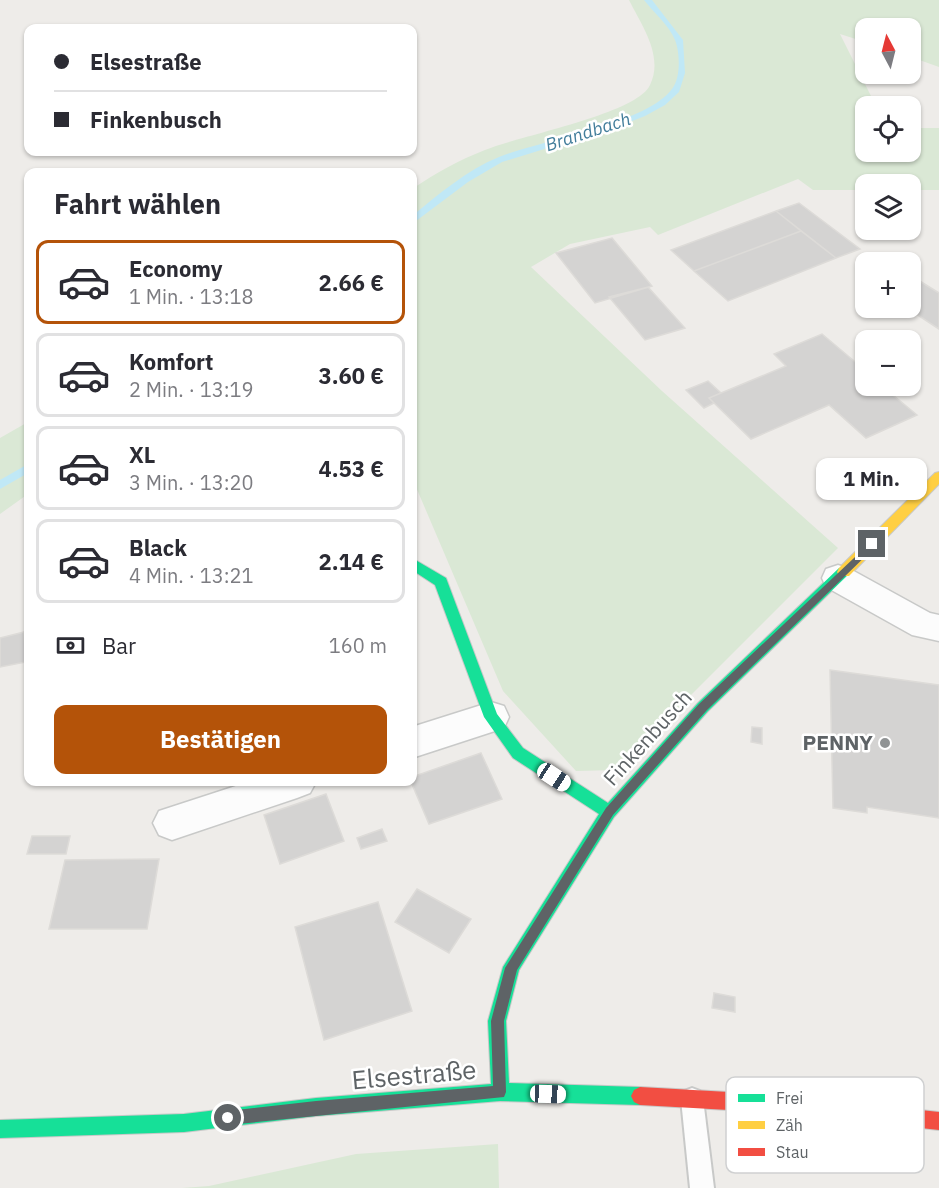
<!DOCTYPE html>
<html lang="de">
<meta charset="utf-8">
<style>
:root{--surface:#fff;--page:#f2f2f3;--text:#2b2b33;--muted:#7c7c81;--line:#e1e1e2;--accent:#b45309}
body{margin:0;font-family:"IBM Plex Sans",sans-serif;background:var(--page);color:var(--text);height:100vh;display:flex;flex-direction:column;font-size:22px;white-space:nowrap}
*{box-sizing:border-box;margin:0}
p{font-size:20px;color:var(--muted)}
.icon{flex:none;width:33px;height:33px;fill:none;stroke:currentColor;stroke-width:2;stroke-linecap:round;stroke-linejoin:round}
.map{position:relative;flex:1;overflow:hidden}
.side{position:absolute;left:24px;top:168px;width:393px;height:618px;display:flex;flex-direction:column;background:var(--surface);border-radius:12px;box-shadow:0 2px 4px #0004}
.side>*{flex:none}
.top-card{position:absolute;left:24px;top:24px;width:393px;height:132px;border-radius:12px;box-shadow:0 2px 4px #0004;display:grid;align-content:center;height:132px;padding:0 30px;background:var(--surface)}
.needle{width:39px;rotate:353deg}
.controls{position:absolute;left:855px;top:18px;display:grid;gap:12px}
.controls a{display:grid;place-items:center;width:66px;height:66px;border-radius:12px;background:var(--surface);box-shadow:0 2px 4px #0004;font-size:30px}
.end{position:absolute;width:27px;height:27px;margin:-14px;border:8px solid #5e6366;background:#fff;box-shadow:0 0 0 3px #fff}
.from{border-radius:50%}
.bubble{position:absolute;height:42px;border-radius:12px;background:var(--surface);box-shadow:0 2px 4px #0004;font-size:20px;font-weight:700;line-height:42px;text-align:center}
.car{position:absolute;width:18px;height:36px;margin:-18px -9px;border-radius:8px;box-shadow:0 0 4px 2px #0007;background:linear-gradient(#fff 24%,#345 0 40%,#fff 0 76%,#345 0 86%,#fff 0)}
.top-card b{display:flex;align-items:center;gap:21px;height:57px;font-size:22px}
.top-card b+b{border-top:2px solid var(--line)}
.top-card i{width:15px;height:15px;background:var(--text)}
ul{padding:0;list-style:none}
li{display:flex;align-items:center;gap:18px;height:84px;margin:0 12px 9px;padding:0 18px;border:3px solid var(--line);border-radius:12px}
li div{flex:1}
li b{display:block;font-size:22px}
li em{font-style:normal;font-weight:700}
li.selected{border-color:var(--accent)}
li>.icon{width:54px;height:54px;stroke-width:1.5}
h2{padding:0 30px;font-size:27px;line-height:72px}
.pay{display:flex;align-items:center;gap:15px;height:66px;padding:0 30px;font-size:22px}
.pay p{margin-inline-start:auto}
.button{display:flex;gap:12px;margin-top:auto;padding:12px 30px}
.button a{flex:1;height:69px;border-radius:12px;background:var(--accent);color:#fff;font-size:24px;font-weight:700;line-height:69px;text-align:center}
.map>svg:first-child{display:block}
</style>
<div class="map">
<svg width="939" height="1188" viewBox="0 0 939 1188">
<rect width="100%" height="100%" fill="#eeece9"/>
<path fill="#dae8d5" d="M629,0H939V67L911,57L910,28H866L865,42L840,34L876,106H866V152H910L911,128H939V190H911L910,184H866L865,190H813L798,179L658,235L650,227L570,244L531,267L662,391L838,548L616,770L576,771L503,691L413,480L412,189C436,173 459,160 485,150C518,136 637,114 650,85C664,56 642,26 629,0Z
M28,422V494L0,514V438Z
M498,1144L499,1188H182L209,1186L356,1154Z"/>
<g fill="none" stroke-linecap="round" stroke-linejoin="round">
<path fill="#c0e8f6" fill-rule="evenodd" d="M644,0H652L683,40L685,73L679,92L665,105L645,116L622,125L502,162L468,182L412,224V216C439,194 467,170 499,157C542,140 646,124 672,89C681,78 680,52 675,40C669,25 654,13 644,0Z
M28,464V473L0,489V480Z"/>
</g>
<path fill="#d4d3d2" stroke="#dddbd8" stroke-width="1.5" d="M799,203L860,249L836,258L776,211Z
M776,211L801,231L694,271L671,250Z
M801,231L836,258L728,301L694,271Z
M612,238L652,286L595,303L556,253Z
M910,275L939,293V329L907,308H910Z
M648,287L685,328L645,340L609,297Z
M822,334L866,371V386H882L917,415L866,438L829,405L751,439L709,398L786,366L774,354Z
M708,381L721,393L709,398L714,403L704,408L686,390Z
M24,632L26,662L0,667V638Z
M830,670L939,685V818L867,807V813L833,808Z
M752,727L762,728V744L751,742Z
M481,753L502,799L429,824L411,782L412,777Z
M326,794L344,841L280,864L264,815Z
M382,829L387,841L361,849L357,838Z
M32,836H70L66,854H27Z
M159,859L147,929H49L65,860Z
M417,889L471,919L449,953L395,922Z
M378,902L412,1011L324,1040L295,927Z
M714,993L735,997V1012L712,1008Z"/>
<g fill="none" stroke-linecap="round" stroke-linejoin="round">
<defs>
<path id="lane" d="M692,1088L700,1091L703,1099L714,1188H690L681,1099L684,1091Z"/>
<path id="street" d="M838,565L850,569L930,613L939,615V641L912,635L826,587L822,578L826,569Z
M491,702L504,706L509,717L504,728L412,758V727Z
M248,782H316L310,793L297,798L172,840L159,835L153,823L159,811Z"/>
<path id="fast" d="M412,558L446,578L497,714L523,748L608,803L698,703L839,568L844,567L851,572L708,711L614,817L519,970L506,1021L509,1083L640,1087L646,1090L649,1096L646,1102L640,1105L500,1101L316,1116L184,1132L0,1138V1120L184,1114L316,1098L491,1084L488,1021L503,967L599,814L513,758L484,717L435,585L412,570Z"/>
<path id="slow" d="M939,472V484L849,576H839L837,572L839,568L935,473Z"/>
<path id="jam" d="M640,1087L784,1095L939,1112V1130L784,1113L640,1105L634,1102L631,1096L634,1090Z"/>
</defs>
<use href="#lane" stroke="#c8c9c8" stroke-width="4"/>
<use href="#street" stroke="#c8c9c8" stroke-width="3"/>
<use href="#fast" stroke="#c8c9c8" stroke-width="2"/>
<use href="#slow" stroke="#c8c9c8" stroke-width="2"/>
<use href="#jam" stroke="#c8c9c8" stroke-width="2"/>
<use href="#lane" fill="#fcfcfc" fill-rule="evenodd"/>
<use href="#street" fill="#fcfcfc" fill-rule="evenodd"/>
<use href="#fast" fill="#16e098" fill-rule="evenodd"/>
<use href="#slow" fill="#ffcf43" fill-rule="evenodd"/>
<use href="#jam" fill="#f24e42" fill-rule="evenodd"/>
</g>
<path fill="#5e6366" d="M872,541L877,544L875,547L707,710L613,815L517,970L504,1021L506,1092L504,1097L228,1125L223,1123L222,1118L223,1113L228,1111L316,1101L493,1086L491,1021L505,968L606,808L699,704Z"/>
<circle fill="#909394" stroke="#fff" stroke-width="2" cx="885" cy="743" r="6"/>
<g text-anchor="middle" stroke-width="5" stroke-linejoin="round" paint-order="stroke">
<g font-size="18" font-style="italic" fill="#427d9b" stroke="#fff">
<text transform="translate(588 132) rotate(-18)" y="6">Brandbach</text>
</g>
<g font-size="21" fill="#5e6366" stroke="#fff">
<text transform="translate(648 738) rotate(-48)" y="7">Finkenbusch</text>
</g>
<g font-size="21" font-weight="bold" fill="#5e6366" stroke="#fff" text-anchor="end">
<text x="873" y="750">PENNY</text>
</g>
<g font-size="26" fill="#5e6366" stroke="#fff">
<text transform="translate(414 1075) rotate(-5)" y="9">Elsestraße</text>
</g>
</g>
<rect x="726" y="1077" width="198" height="96" rx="9" fill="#fff" stroke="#cfd0d1" stroke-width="1.5"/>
<rect x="738" y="1094" width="27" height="8" fill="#16e098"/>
<rect x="738" y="1121" width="27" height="8" fill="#ffcf43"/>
<rect x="738" y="1148" width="27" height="8" fill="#f24e42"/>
<g font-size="16" fill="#5e6366">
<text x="776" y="1104">Frei</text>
<text x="776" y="1131">Zäh</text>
<text x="776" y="1158">Stau</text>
</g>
</svg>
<div class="controls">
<a><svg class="needle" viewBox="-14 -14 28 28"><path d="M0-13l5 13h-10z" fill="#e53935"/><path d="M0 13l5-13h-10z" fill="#7c7c81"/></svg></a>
<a><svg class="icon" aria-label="locate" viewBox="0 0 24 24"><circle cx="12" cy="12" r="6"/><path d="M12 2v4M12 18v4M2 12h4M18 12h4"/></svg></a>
<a><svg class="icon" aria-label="layers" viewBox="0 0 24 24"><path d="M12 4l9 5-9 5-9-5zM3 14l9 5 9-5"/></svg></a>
<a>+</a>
<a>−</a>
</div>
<i class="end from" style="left:228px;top:1118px"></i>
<i class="end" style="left:872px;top:544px"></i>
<div class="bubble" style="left:816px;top:458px;width:111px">1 Min.</div>
<i class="car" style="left:554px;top:777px;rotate:123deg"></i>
<i class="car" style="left:548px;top:1094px;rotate:92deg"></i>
<div class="top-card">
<b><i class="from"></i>Elsestraße</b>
<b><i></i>Finkenbusch</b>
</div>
<section class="side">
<h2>Fahrt wählen</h2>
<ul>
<li class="selected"><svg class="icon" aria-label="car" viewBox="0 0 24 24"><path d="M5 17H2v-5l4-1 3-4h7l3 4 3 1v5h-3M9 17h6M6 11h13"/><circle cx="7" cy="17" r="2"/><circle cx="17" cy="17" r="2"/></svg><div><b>Economy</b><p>1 Min. · 13:18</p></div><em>2.66 €</em></li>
<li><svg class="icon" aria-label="car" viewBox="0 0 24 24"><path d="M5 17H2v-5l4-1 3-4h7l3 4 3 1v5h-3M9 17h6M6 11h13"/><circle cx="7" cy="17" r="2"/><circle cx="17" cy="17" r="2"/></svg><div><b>Komfort</b><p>2 Min. · 13:19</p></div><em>3.60 €</em></li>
<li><svg class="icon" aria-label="car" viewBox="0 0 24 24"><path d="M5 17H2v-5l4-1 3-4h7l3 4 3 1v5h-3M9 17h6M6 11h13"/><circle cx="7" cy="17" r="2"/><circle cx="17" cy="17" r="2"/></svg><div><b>XL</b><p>3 Min. · 13:20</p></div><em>4.53 €</em></li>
<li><svg class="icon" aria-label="car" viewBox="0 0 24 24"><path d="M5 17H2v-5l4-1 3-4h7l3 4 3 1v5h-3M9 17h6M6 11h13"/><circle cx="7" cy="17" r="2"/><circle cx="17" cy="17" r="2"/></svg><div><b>Black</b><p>4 Min. · 13:21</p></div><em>2.14 €</em></li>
</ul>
<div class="pay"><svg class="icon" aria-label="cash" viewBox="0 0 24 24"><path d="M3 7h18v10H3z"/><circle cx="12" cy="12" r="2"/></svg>Bar<p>160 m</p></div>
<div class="button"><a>Bestätigen</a></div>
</section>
</div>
